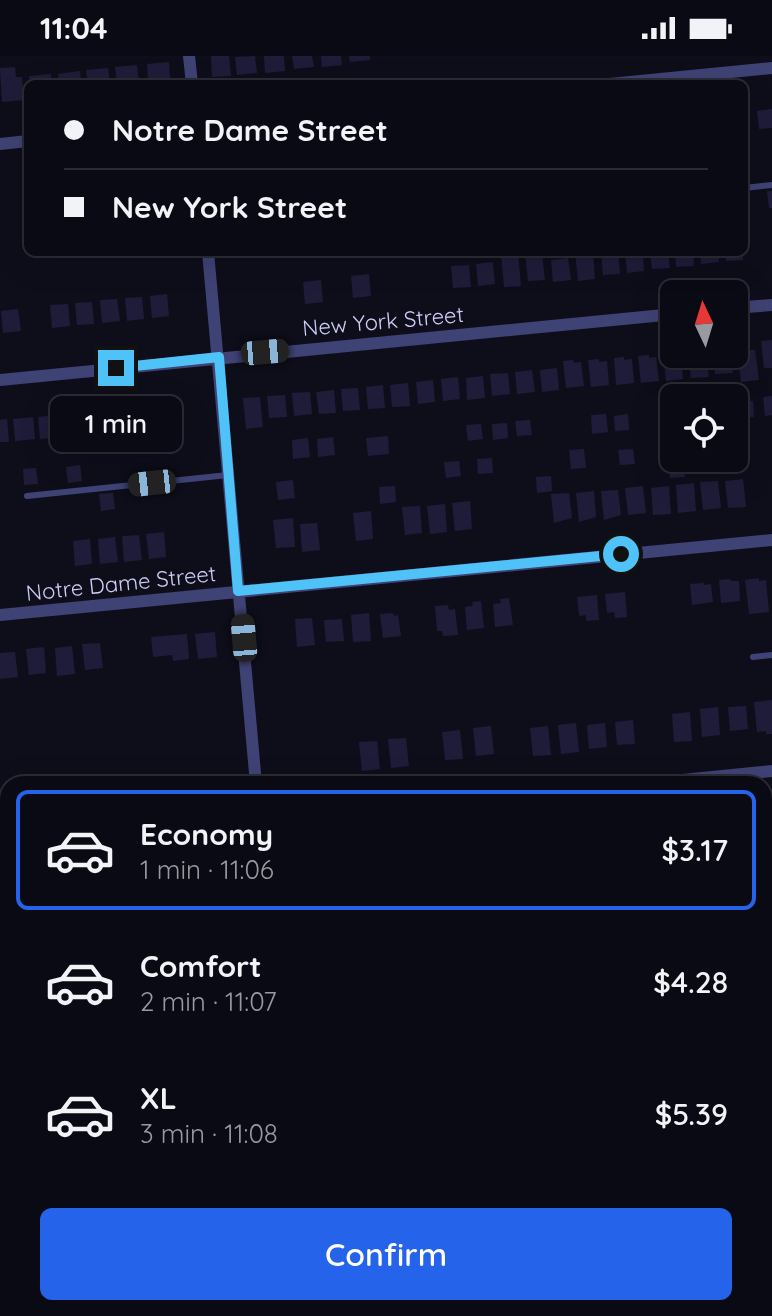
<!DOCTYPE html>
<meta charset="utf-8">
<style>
:root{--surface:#0a0a14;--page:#13131d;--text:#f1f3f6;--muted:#999aa0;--line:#2a2b34;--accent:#2563eb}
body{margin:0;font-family:Quicksand,sans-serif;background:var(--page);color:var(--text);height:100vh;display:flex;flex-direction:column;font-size:30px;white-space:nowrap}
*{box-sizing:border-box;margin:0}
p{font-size:26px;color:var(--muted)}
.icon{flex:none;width:44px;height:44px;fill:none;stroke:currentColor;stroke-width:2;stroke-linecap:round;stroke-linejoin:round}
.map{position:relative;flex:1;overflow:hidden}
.sheet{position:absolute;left:0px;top:720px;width:772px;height:540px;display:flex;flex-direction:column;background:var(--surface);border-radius:24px 24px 0 0;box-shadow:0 8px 32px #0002,0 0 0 2px var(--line)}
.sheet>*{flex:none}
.top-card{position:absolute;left:24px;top:24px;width:724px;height:176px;border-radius:12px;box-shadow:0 8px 32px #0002,0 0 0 2px var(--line);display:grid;align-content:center;height:176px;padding:0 40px;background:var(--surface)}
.needle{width:52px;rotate:356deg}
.tools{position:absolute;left:660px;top:224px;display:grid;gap:16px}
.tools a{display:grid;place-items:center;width:88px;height:88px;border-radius:12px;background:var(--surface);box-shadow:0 8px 32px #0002,0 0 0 2px var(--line);font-size:40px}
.end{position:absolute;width:36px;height:36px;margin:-18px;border:10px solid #4fc3f7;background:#111;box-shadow:0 0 0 4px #111}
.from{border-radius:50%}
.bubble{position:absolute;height:56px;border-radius:12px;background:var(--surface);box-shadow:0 8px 32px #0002,0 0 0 2px var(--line);font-size:26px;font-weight:600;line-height:56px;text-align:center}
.car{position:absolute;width:24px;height:48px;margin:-24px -12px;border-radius:10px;box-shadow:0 0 6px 2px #0007;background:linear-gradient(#222 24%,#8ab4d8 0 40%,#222 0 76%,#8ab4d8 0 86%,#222 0)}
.top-card b{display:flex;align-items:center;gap:28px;height:76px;font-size:30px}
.top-card b+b{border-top:2px solid var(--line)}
.top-card i{width:20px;height:20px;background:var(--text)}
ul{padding:14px 0 0;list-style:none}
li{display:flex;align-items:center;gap:24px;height:120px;margin:0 16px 12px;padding:0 24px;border:4px solid transparent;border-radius:12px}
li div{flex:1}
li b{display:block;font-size:30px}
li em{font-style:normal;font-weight:600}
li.selected{border-color:var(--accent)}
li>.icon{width:72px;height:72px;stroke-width:1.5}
.action{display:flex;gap:16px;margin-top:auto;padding:16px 40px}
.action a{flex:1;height:92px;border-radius:12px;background:var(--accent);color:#fff;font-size:32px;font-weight:600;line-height:92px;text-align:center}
.status{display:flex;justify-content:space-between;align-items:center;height:56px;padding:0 40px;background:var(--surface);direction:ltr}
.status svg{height:22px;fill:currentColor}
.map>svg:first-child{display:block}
</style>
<div class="status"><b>11:04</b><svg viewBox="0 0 49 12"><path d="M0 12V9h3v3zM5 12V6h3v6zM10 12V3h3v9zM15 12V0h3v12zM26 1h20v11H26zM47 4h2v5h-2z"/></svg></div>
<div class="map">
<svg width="772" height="1260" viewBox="0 0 772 1260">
<rect width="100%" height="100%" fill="#0e0e1b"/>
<path fill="#1f1c39" d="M211,0H229L231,20L212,21Z
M255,0L257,17L237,19L235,1Z
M264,0H284L285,15L265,17Z
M292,0H312L314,11L294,13Z
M321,0H341L342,9L322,11Z
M349,0H370V4L350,6Z
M169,6L170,24L148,26L147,8Z
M137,9L139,27L117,28L115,11Z
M15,11L16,21H22L24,44L2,46L0,12Z
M108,12L110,28H88L86,14Z
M80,15L81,28H59L58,18Z
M51,18L52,28H30L29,20Z
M744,51H746L748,74L744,75Z
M772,53V72L759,73L757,55Z
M767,135H772V152H769Z
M542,196L545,224L528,225L525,197Z
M575,196H593L595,223L578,225Z
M618,196L620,218L603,219L601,197Z
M625,196H643L644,215L627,217Z
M650,196H668L670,212L652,213Z
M675,196H693L694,210L676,211Z
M700,196H718L719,206L701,208Z
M725,196H743V204L726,205Z
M518,197L521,230L504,231L501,198Z
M568,202L571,224L553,226L551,204Z
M493,206L495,228L478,230L476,208Z
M469,209L471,231L453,232L451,210Z
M369,218L371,240L353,242L351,220Z
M321,224L323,246L305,248L303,226Z
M167,238L169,260L152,262L150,240Z
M142,241L144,263L127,265L125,242Z
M117,243L120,265L102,267L100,244Z
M92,246L94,268L77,269L75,247Z
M68,248L70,270L52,272L50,249Z
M18,253L21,275L3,277L1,255Z
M772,284V312H764L761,285Z
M748,292V294H755L759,324L741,326L737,293Z
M673,297L674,299H681L683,323L666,325L663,298Z
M688,298H706L709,321L691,322Z
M713,298H731L733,317L715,318Z
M649,299V302L656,301L659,325L641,327L638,300Z
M624,301V304L632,303L634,327L616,329L614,302Z
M599,303V306L607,305L609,329L591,331L588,304Z
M573,304L574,307L581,306L584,330L566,332L563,305Z
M557,312L559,334L542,336L540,314Z
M532,314L535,336L517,338L515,316Z
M508,317L510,338L492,340L490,318Z
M483,320L485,342L467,344L466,322Z
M458,321L460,343L443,345L441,323Z
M433,324L435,346L418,348L416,326Z
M408,327L410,350L392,351L390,329Z
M383,329L385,352L368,353L366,331Z
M358,332L360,354L343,355L341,333Z
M334,334L336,357L319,358L316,336Z
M310,336L312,358L294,360L292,337Z
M285,339L287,361L269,362L267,340Z
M772,340V359L765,360L763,341Z
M260,341L263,371L246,373L243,342Z
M753,345L754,361L739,362L738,347Z
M180,347L182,369L165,371L163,349Z
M155,350L158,372L140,373L138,351Z
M132,352L134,374L115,376L113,354Z
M108,355L109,377L90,379L88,357Z
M81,357L83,379L64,381L62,359Z
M606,358L608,376L592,378L591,359Z
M628,358L629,374L615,375L614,360Z
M57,359L59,381L40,383L38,361Z
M33,361L35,383L15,385L13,363Z
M7,363L9,386H0V364Z
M530,364L532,379L517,380L515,365Z
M507,367L508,382L493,384L492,368Z
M481,368L483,383L468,385L466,369Z
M388,380L389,398L368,400L366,382Z
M333,381L335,399L318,401L317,383Z
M308,382L310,401L293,403L292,384Z
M584,393L586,412L571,413L569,394Z
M633,393L635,408L620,409L618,394Z
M492,402L493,417L478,418L477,403Z
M459,405L461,420L446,422L444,406Z
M684,406L685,421L670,422L669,407Z
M80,409L82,425L68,427L66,411Z
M36,412L38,428L24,429L23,413Z
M551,420L552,435L537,437L536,421Z
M743,423L746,451L728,452L725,425Z
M293,424L295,442L278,444L276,426Z
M718,425L721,452L703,454L700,426Z
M694,427L696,455L678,457L676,429Z
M395,430L396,446L380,448L379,431Z
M643,430L646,457L628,459L625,432Z
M669,430L671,458L653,459L651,432Z
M618,434L621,459L604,464L601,435Z
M594,435L596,461L579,466L576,437Z
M113,437L115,453L101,455L99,438Z
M569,437L572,462L554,467L551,438Z
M470,445L472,473L455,475L452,447Z
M445,448L447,476L430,478L427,450Z
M420,450L422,477L405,479L402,451Z
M371,455L373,483L356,485L353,457Z
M293,462L295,491L276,492L273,464Z
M317,467L320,494L302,496L300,468Z
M164,476L166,501L149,503L146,478Z
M139,479L142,504L124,506L122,480Z
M115,481L118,506L100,508L98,483Z
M90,483L92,508L75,510L73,485Z
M759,522V525L766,524L769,556L749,558L745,524Z
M730,523L731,525H739L740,545L721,547L719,524Z
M704,527V529L711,528L713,546L692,549L690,528Z
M625,536L627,561L615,562L614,556L607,557L605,538Z
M597,539L599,564L586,565V559L579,560L577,541Z
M509,542L513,569L495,571L493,548L501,547L500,543Z
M481,545L484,572L467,574L465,551L473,550L472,546Z
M448,549L449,554L455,553L458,579L443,580L442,575H437L435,550Z
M369,557L371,585L353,586L351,559Z
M393,557L394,560L398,559L401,580L383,582L380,558Z
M312,562L315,589L297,591L295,563Z
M342,563L344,585L326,586L324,564Z
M215,576L217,601L198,603L195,578Z
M187,578L189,603L173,605L172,599L153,601L151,581Z
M100,587L103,612L85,614L82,588Z
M72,590L75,618L57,620L55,592Z
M44,591L46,617L29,619L26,593Z
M15,596L18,621L0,623V597Z
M772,644V678H766V675L757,676L754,646Z
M746,650L748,673L730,675L728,651Z
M718,651L720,679L702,681L700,653Z
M690,656L692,685L674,686L672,658Z
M633,664L635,688L617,689L615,666Z
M576,667L579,696L561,698L558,669Z
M605,667L607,691L589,693L587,669Z
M491,670L494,698L476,700L473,672Z
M548,670L551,699L533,700L530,672Z
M460,674L463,703L445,704L442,676Z
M406,682L409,710L391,712L388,683Z
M377,685L380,713L362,715L359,686Z
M53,718L54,728H36L35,720Z
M83,722L84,728H64L63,725Z
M8,829V847L0,848V830Z
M772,893V912L764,913V894Z
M2,959H8V984L4,985Z
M772,988V1008L764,1009V989Z
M6,1066L8,1091H0V1067Z
M8,1204V1222H0V1205Z
M764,1223H771L772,1252H764Z
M516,1252H521V1260H503V1253Z
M531,1252H551L552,1260H531Z
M559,1252H579L580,1260H559Z
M588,1252H608L609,1260H589Z
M616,1252H637V1260H617Z
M644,1252H665V1257L645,1259Z
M674,1252H694V1255L674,1257Z
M732,1252H750V1256L732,1257Z
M493,1256L494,1260H471V1258Z"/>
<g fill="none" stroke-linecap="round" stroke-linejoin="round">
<path stroke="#3f4274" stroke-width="6" d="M744,132L772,129
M27,440L228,419
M753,601L772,599
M764,833H772"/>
<path stroke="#3f4274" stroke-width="12" d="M189,0L192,28
M610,28L772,12
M0,88L28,85
M208,196L256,728
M734,252L772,249
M0,324L674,258
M0,559L772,484
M643,728L772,715
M0,790H8
M764,954L772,953
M0,1026L8,1025
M764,1190L772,1189
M306,1252L307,1260
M38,1260L119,1252"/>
</g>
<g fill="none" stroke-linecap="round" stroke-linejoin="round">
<path stroke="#4fc3f7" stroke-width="10" d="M116,312L219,301L238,535L621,498"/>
</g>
<g text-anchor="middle" stroke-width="6" stroke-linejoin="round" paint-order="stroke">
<g font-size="22" fill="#cecef8" stroke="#0e0e1b">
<text transform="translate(383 265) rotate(-5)" y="8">New York Street</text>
<text transform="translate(121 527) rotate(-6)" y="8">Notre Dame Street</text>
</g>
</g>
</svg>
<div class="tools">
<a><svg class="needle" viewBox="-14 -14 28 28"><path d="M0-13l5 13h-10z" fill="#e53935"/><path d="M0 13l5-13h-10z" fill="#999aa0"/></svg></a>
<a><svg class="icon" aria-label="locate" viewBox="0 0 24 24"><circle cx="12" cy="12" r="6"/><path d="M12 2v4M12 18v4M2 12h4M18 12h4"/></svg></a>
</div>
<i class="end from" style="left:621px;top:498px"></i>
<i class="end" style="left:116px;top:312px"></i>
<div class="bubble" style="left:50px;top:340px;width:132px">1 min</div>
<i class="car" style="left:265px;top:296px;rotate:85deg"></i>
<i class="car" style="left:152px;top:427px;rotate:264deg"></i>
<i class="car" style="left:244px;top:582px;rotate:355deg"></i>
<div class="top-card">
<b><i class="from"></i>Notre Dame Street</b>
<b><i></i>New York Street</b>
</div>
<section class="sheet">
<ul>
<li class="selected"><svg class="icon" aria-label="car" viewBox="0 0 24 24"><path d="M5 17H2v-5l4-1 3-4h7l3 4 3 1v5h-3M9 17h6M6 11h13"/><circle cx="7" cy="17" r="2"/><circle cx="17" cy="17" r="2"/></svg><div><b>Economy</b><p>1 min · 11:06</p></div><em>$3.17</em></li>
<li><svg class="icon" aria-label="car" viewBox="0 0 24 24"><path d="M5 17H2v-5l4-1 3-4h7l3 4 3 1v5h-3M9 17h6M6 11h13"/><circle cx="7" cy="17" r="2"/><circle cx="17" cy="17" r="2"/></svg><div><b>Comfort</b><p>2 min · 11:07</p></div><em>$4.28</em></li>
<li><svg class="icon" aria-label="car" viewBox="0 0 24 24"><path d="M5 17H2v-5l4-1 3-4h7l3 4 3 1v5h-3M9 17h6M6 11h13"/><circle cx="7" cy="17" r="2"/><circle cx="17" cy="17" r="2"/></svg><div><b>XL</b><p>3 min · 11:08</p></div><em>$5.39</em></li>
</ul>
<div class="action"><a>Confirm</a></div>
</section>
</div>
